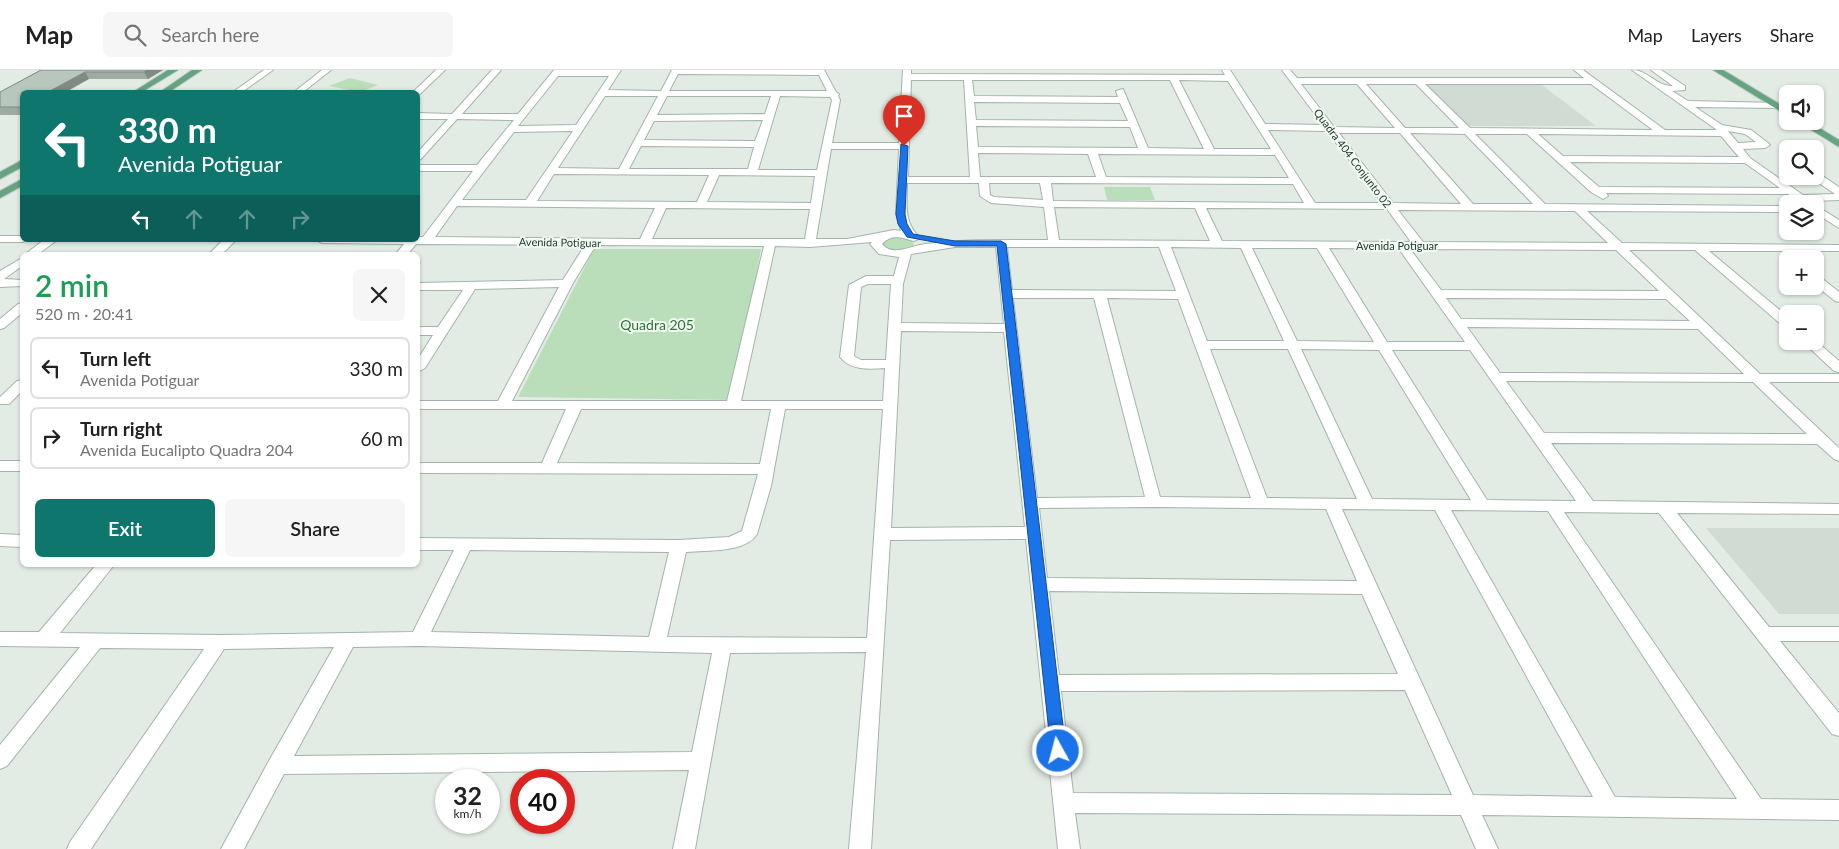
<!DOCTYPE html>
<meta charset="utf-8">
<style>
:root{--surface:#fff;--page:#f6f6f6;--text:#222;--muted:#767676;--line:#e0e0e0;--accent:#0f766e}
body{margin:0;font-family:Lato,sans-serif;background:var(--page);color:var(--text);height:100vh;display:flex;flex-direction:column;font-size:19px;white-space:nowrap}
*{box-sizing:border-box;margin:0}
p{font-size:16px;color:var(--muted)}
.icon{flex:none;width:28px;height:28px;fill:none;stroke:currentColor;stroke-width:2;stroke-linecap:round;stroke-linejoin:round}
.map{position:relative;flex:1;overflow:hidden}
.sheet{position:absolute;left:20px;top:182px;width:400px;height:315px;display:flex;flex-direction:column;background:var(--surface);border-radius:8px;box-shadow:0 1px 4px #0004}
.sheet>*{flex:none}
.top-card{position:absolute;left:20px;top:20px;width:400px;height:152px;border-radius:8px;box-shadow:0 1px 4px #0004;background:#0f766e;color:#fff;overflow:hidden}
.tools{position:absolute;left:1779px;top:15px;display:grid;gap:10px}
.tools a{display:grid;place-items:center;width:45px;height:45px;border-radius:8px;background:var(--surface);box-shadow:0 1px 4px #0004;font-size:25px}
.speed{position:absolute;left:435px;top:699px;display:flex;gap:10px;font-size:25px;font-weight:700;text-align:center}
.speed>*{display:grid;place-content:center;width:65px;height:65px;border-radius:50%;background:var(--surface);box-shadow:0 1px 4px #0004;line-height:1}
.speed small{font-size:12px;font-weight:400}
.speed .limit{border:8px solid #d22;background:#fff;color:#111}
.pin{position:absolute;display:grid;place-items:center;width:42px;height:42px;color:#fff;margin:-51px -21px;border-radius:50% 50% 50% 0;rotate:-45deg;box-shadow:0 0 5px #0007}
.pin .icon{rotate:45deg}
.me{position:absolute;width:55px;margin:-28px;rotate:353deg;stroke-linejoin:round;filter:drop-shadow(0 0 4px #0008)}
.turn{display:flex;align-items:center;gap:18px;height:105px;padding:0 15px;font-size:22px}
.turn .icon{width:65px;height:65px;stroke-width:2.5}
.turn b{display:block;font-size:35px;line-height:42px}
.lanes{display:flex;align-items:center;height:48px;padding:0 15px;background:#0003;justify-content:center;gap:25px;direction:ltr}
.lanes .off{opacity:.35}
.round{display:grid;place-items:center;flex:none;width:52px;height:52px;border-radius:8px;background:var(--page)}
.headline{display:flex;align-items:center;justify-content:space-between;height:85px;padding:0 15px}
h1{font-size:30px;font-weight:600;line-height:38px;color:#1e9e55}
.cta{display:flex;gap:10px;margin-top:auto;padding:10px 15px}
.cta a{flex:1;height:58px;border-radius:8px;background:var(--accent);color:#fff;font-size:20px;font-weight:600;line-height:58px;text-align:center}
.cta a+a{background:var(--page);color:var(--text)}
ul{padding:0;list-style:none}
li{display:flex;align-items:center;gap:15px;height:62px;margin:0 10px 8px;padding:0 5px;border:2px solid var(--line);border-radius:8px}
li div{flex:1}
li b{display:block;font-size:19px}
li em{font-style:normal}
header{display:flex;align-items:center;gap:30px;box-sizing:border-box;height:70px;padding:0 25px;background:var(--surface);border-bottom:1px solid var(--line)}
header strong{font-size:24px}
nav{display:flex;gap:28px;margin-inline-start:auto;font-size:18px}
.search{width:350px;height:45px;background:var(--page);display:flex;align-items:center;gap:12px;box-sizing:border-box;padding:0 18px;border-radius:8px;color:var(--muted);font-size:19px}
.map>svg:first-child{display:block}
.built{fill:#d0dcd3}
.green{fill:#bbdeba}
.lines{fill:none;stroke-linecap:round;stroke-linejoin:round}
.minor-casing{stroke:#a4b4aa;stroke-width:2}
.major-casing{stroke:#c1c9c4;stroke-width:2}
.minor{fill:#fff;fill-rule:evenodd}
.major{fill:#66a382;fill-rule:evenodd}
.wall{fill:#9daba3}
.shaded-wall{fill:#808b84}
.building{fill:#b7c7bd;stroke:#808b84}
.route{fill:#1a73e8;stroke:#114b97}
.labels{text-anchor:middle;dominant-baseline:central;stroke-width:4;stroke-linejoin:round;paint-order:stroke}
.far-street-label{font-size:11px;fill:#213e2e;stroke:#f2f9f4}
.park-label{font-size:14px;fill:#2b7533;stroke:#f2f9f4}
</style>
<header>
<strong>Map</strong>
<div class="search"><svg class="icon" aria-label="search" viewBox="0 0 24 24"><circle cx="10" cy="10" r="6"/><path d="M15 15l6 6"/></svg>Search here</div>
<nav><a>Map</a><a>Layers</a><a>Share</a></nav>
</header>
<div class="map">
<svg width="1839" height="779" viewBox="0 0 1839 779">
<rect width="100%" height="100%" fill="#e2ece5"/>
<path class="built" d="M 1427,15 L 1542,15 L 1596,56 L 1468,56 Z
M 1706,458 L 1839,458 L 1839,544 L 1779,544 Z"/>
<path class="green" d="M 350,8 L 378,15 L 360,22 L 329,16 Z
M 1104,117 L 1150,117 L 1155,130 L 1107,130 Z
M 895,165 L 912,170 L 914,175 L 905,181 L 887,180 L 881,173 Z
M 594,179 L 761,179 L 734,330 L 518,327 Z"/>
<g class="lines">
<g class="minor-casing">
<path id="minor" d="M 264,0 L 273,0 L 242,22 L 233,22 Z
M 322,0 L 331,0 L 303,22 L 294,22 Z
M 436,0 L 445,0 L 420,24 L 413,22 Z
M 492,0 L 501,0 L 462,44 L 518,44 L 554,0 L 621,0 L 608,20 L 661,21 L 672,0 L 824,0 L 836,22 L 839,24 L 838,26 L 840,30 L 832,73 L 899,73 L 903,0 L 911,0 L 911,4 L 1225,5 L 1222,0 L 1230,0 L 1265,54 L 1323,55 L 1282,0 L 1290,0 L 1297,8 L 1584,8 L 1574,0 L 1583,0 L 1665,60 L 1717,60 L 1632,0 C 1648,0 1657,17 1673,16 L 1651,0 L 1661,0 L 1685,16 L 1685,20 L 1672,21 L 1688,31 L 1779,33 L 1780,35 L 1776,38 L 1695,37 L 1722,55 L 1751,60 L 1768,73 L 1770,75 L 1765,78 L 1743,79 L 1750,88 L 1803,125 L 1835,124 L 1816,111 L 1804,106 L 1815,106 L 1815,105 L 1824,107 L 1839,117 L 1839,130 L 1811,131 L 1814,134 L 1802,134 L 1788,124 L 1606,123 L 1608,126 L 1603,129 L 1591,122 L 1527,64 L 1475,64 L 1545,134 L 1788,136 L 1788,142 L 1587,141 L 1622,173 L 1839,175 L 1839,181 L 1709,181 L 1788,247 L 1788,258 L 1784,257 L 1695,180 L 1629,180 L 1760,304 L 1839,304 L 1839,312 L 1769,312 L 1839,378 L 1839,391 L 1834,389 L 1817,374 L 1551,373 L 1593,431 L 1839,434 L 1839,444 L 1677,443 L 1769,557 L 1839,557 L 1839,571 L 1780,571 L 1839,643 L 1839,666 L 1832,664 L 1659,443 L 1564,442 L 1761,729 L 1839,730 L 1839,750 L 1482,745 L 1498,779 L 1476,779 L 1461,745 L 1075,743 L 1080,779 L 1058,779 L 1026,469 L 890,470 L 871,779 L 849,779 L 866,582 L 730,583 L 695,779 L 673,779 L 689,700 L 284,704 L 244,779 L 221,779 L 270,689 L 334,577 L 224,579 L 91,779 L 67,779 L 70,772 L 204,579 L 100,578 L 7,696 L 0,699 L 0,675 L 80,577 L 0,576 L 0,562 L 39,562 L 96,495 L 114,495 L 60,563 L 219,565 L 413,562 L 454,480 L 418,480 L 418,468 L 679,470 L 729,467 L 742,461 L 758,404 L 418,403 L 418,393 L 542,393 L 566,339 L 418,339 L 418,331 L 498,331 L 559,217 L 475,219 L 425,298 L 418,302 L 418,289 L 433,265 L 418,265 L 418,257 L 438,257 L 463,220 L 418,220 L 418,213 L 563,210 L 585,175 L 416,174 L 407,185 L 395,185 L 404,174 L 322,173 L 316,170 L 418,170 L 418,167 L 423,167 L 473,101 L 418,101 L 418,95 L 477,95 L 514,50 L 457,49 L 421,89 L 418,90 L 418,82 L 448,49 L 418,49 L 418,43 L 452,44 ZM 678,4 L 819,5 L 827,21 L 669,21 ZM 558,6 L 609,6 L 576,55 L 518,56 ZM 911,10 L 964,10 L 970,107 L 908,107 ZM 972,10 L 1170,10 L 1204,79 L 1148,78 L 1123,19 L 1116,21 L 1118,27 L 974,26 ZM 1179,10 L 1228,11 L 1271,79 L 1214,79 ZM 1301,14 L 1357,14 L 1395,58 L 1334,57 ZM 1366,14 L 1416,14 L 1459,58 L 1405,58 ZM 1425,14 L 1591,14 L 1653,60 L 1470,58 ZM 605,26 L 658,26 L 619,99 L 558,98 ZM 667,26 L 771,26 L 765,44 L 657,45 ZM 780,26 L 830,27 L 832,30 L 817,100 L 758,100 ZM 974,32 L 1120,33 L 1128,51 L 976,50 ZM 763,50 L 755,71 L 644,70 L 654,51 ZM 976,56 L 1130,57 L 1138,78 L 978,77 ZM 1268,60 L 1327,61 L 1382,133 L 1315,133 ZM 573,61 L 526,130 L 462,130 L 514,62 ZM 1728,61 L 1745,64 L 1756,72 L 1738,73 ZM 1339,63 L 1400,63 L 1461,134 L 1393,133 ZM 1410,63 L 1465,64 L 1533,134 L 1473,134 ZM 1538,64 L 1721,66 L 1739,87 L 1563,86 ZM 641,76 L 754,77 L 748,99 L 629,99 ZM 831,79 L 899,79 L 896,144 L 901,161 L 894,160 L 847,169 L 816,169 ZM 978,83 L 1088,84 L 1096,107 L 980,107 ZM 1098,84 L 1275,85 L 1289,108 L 1106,107 ZM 1570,92 L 1745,93 L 1780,118 L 1599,117 ZM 554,104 L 709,105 L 697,132 L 537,131 ZM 719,105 L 815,106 L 811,133 L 707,132 ZM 907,113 L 979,113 L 980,126 L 991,133 L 1044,137 L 1048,170 C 1007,170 966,169 925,174 C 910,176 893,187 882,174 C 892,163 902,168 914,171 L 920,168 C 903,151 907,136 907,113 ZM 989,113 L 1040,113 L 1043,130 L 994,127 L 990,125 ZM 1051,113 L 1293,114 L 1304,133 L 1053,131 ZM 457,136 L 655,138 L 640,169 L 435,167 ZM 1054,137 L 1195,138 L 1210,171 L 1059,170 ZM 666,138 L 810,139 L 805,169 L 652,169 ZM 1206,138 L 1387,139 L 1411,172 L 1222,171 ZM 1398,140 L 1575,141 L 1608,173 L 1423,172 ZM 872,172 L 870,174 L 879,184 L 899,187 L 894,206 L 866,206 L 849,215 L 840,287 C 851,301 870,299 885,298 L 883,331 L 741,331 L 775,176 L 810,177 ZM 596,175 L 764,176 L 727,331 L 512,331 L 573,213 ZM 955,177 L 996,177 L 1004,254 L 901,253 L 903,214 L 911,184 ZM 1007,177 L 1159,177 L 1176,221 L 1012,220 ZM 1171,177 L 1241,178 L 1284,271 L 1207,271 ZM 1252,178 L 1317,178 L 1374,272 L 1297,271 ZM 1329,178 L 1399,179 L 1465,272 L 1387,272 ZM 1410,179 L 1616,180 L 1659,221 L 1441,220 ZM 868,214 L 891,214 L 886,290 L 861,290 L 854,286 L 861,217 ZM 1013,228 L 1094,228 L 1145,427 L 1037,428 ZM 1107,228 L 1178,229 L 1251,428 L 1160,427 ZM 1446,228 L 1666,229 L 1690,251 L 1461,249 ZM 1467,257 L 1698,259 L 1744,304 L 1500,303 ZM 901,261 L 1004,262 L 1025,457 L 891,458 ZM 1210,279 L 1288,279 L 1357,429 L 1267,428 ZM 1301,279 L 1379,280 L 1471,430 L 1372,429 ZM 1392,280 L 1470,280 L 1576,431 L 1487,430 ZM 1506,311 L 1753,312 L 1807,364 L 1544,363 ZM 581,339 L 771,339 L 760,394 L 557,393 ZM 785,339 L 883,339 L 867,568 L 667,567 L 686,482 C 706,480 746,483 757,464 L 771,416 ZM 1154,437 L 1326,439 L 1357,511 L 1047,508 L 1039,438 ZM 1342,439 L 1435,440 L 1593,727 L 1473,725 ZM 1451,440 L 1548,441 L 1737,729 L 1615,727 ZM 470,480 L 669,482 L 649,567 L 431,562 ZM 1049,521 L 1362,524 L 1398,604 L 1059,605 ZM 419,576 L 712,583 L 692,682 L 294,686 L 353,577 ZM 1405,620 L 1452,725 L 1073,723 L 1061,621 Z
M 1815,135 L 1839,150 L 1839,158 L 1815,143 Z
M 0,166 L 22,166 L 22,170 L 27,170 L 22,172 L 0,172 Z
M 44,170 L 57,170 L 37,185 L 24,185 Z
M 223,170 L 236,170 L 221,185 L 208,185 Z
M 22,188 L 22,196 L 4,209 L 22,210 L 22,216 L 0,217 L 0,201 Z
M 1815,205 L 1819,206 L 1839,222 L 1839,232 L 1835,231 L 1815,215 Z
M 22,233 L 22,243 L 4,258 L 0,259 L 0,249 L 18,234 Z
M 1815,270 L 1839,291 L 1839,302 L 1834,301 L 1802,271 Z
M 22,310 L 22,321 L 9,334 L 0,334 L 0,327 L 17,311 Z
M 0,391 L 22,391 L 22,401 L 0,401 Z
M 0,464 L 22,465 L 22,477 L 0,476 Z"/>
</g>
<g class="major-casing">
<path id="major" d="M 168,0 L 178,0 L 142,22 L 133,22 Z
M 192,0 L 202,0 L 169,22 L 160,22 Z
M 1713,0 L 1723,0 L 1788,39 L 1788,46 Z
M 1797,51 L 1808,51 L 1839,70 L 1839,77 Z
M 22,90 L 22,97 L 0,109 L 0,102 Z
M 22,109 L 22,116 L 0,128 L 0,121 Z"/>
</g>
<use href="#minor" class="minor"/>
<use href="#major" class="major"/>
</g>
<path class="wall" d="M 41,0 L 163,0 L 148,9 L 89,9 L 22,22 L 22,45 L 0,45 L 0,22 Z"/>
<path class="shaded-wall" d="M 147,0 L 163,0 L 148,9 L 144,2 Z
M 85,2 L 89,9 L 66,22 L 48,22 Z"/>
<path class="building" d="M 41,0 L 147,0 L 144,2 L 85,2 L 48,22 L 22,22 L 22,37 L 0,37 L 0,22 Z"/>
<path class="route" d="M 901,74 L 908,76 L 905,144 L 907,154 L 913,164 L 955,171 L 1001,171 L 1006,174 L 1066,681 L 1064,686 L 1058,688 L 1053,686 L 1051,681 L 997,176 L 955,176 L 907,167 L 898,154 L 896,144 Z"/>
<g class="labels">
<g class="far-street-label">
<text transform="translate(1353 88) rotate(53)">Quadra 404 Conjunto 02</text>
<text transform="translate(560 172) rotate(1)">Avenida Potiguar</text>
<text x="1397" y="175">Avenida Potiguar</text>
</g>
<g class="park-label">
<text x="657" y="254">Quadra 205</text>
</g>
</g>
</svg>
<div class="tools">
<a><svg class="icon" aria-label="sound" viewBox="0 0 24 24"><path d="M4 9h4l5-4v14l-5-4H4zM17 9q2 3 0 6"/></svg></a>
<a><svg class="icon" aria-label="search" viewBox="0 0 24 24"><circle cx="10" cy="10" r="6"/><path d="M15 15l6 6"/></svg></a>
<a><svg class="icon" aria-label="layers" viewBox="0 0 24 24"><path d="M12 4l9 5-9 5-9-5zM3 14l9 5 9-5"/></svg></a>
<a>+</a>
<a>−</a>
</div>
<div class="speed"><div>32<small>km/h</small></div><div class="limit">40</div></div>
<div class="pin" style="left:904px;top:76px;background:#d93025"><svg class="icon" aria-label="arrive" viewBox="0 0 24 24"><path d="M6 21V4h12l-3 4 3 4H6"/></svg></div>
<svg class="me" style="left:1058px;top:681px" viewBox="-20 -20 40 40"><circle r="17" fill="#1a73e8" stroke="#fff" stroke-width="3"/><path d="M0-11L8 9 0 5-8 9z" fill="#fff"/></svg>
<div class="top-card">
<div class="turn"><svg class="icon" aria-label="left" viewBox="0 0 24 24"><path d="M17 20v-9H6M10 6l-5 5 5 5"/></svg><div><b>330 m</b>Avenida Potiguar</div></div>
<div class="lanes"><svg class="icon" aria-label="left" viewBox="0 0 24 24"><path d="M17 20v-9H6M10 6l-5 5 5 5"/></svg><svg class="icon off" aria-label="ahead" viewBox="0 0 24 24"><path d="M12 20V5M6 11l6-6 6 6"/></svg><svg class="icon off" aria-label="ahead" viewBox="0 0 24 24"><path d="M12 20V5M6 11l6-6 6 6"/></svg><svg class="icon off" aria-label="right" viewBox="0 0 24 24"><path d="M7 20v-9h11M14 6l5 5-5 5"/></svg></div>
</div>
<section class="sheet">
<div class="headline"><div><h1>2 min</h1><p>520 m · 20:41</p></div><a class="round"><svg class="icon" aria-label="close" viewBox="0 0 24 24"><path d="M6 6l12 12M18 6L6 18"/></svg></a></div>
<ul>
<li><svg class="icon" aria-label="left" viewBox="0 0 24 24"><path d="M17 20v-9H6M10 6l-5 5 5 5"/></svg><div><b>Turn left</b><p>Avenida Potiguar</p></div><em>330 m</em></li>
<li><svg class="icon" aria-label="right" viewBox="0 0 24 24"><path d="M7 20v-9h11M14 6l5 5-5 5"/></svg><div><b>Turn right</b><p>Avenida Eucalipto Quadra 204</p></div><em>60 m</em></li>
</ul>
<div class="cta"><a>Exit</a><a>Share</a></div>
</section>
</div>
